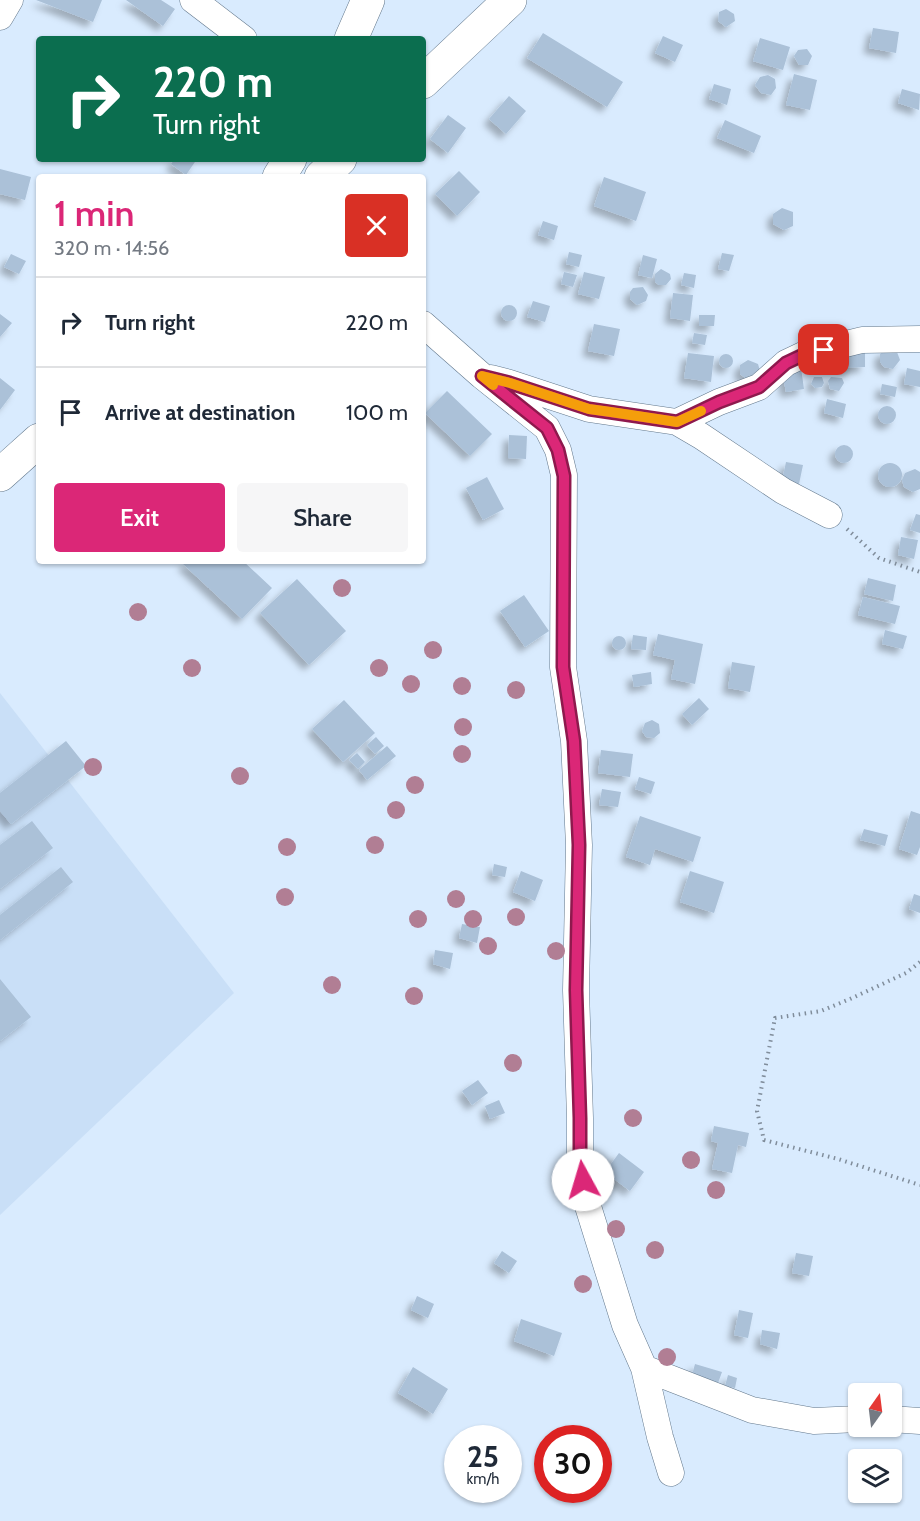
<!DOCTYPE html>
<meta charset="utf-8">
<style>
:root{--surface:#fff;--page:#f6f6f7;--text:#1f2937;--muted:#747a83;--line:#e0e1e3;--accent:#db2777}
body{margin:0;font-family:Cabin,sans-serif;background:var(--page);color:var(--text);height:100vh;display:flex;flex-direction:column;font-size:22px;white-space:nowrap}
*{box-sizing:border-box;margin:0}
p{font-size:20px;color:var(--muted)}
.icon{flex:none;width:33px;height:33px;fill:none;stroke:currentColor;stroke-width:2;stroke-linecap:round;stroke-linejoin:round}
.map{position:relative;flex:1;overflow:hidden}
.panel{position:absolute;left:36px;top:174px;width:390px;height:390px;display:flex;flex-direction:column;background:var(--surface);border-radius:6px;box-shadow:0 2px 4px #0004}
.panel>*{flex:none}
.top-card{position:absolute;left:36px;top:36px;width:390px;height:126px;border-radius:6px;box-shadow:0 2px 4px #0004;background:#0b6e4f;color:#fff;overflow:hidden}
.needle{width:39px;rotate:14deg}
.buttons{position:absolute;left:848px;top:1383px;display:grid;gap:12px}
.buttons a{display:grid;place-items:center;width:54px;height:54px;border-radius:6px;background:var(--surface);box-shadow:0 2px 4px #0004;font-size:30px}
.speed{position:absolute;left:444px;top:1425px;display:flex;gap:12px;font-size:30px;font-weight:700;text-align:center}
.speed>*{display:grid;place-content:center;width:78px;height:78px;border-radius:50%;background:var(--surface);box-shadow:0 2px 4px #0004;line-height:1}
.speed small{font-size:15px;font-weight:400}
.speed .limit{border:9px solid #d22;background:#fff;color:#111}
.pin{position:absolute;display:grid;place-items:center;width:51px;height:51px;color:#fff;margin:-26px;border-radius:12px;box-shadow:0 3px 9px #0006}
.me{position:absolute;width:66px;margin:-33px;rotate:354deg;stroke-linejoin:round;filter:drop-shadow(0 0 4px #0008)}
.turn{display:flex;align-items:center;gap:21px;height:126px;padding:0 18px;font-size:27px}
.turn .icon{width:78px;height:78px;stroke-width:2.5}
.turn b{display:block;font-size:42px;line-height:51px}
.round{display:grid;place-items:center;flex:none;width:63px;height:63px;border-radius:6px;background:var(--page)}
.overview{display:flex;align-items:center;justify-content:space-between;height:102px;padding:0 18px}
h1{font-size:36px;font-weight:600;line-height:45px;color:var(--accent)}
.button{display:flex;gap:12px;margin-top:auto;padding:12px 18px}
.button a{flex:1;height:69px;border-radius:6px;background:var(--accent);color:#fff;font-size:24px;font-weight:600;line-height:69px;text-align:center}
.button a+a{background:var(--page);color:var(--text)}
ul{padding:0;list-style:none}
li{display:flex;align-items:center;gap:18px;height:90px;padding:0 18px;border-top:2px solid var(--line)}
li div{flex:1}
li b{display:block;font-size:22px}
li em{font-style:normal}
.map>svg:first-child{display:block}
.built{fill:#c9dff7}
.building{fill:#abc1d8;filter:url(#shadow)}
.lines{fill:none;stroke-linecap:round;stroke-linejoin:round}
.street-casing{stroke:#63788c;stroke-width:27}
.secondary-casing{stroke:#63788c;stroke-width:34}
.primary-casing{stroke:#63788c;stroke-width:34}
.path{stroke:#808d9b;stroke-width:4;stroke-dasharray:1.5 4.5;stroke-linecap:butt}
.street{stroke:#fff;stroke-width:26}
.secondary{stroke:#fff;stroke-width:33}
.primary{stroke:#fff;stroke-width:33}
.tree{fill:#b17e94}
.route-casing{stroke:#8e194d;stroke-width:15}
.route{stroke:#db2777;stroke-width:10}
.slow{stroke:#f59e0b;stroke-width:10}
</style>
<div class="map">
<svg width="920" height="1521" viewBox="0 0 920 1521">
<defs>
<filter id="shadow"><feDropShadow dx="-5.5" dy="5.5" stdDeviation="3" flood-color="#0004"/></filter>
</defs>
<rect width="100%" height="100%" fill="#d9ebfe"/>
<path class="built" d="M 0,693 L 234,993 L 0,1215 Z"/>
<path class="building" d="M 36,0 L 102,0 L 93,22 Z
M 126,0 L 161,0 L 175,9 L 163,26 Z
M 726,9 L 734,14 L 735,21 L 726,27 L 718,21 L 719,12 Z
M 873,28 L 899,32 L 896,53 L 869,48 Z
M 543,33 L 623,82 L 607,107 L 527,58 Z
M 663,36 L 683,45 L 675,62 L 655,53 Z
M 760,38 L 790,47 L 783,70 L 753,61 Z
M 807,49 L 812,56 L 808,65 L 799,65 L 794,56 L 798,50 Z
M 794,74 L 817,80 L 810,110 L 786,105 Z
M 768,75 L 775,79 L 776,88 L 771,95 L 761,93 L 755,85 L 760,77 Z
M 714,84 L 731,89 L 727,105 L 709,99 Z
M 902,89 L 920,94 L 919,110 L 898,103 Z
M 509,96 L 526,111 L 506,134 L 489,119 Z
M 448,115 L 466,128 L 448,153 L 430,139 Z
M 725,120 L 761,136 L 754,153 L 717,138 Z
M 175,159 L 197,159 L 186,175 L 171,164 Z
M 0,169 L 31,177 L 25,200 L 0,194 Z
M 459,171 L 480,192 L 457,216 L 435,194 Z
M 604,177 L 646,192 L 636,221 L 594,206 Z
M 782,208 L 793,212 L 793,226 L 784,230 L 773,224 L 773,214 Z
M 543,221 L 558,226 L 554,240 L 538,235 Z
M 569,252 L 582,255 L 579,267 L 566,264 Z
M 722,253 L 734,255 L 729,271 L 718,269 Z
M 11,254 L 26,261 L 19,274 L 4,267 Z
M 643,255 L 657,259 L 652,278 L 638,275 Z
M 661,269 L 670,274 L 671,279 L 666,285 L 659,285 L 655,282 L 655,274 Z
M 564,272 L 577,275 L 573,287 L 561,284 Z
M 584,272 L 605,277 L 599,299 L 578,294 Z
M 684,273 L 696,275 L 694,288 L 681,285 Z
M 643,287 L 648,295 L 646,301 L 637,305 L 630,299 L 630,292 L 633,288 Z
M 673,293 L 693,295 L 690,321 L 670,318 Z
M 533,301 L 550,306 L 545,322 L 527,317 Z
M501 313a8 8 0 1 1 16 0a8 8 0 1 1-16 0Z
M 0,314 L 12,323 L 0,337 Z
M 699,315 L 715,315 L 714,326 L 699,326 Z
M 594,324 L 620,329 L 614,356 L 588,351 Z
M 694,333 L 707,335 L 705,345 L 692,343 Z
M 885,350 L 897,352 L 900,360 L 893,369 L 884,367 L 880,362 L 880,354 Z
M 845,352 L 865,352 L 865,367 L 845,368 Z
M 688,353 L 714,356 L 711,382 L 684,378 Z
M719 361a7 7 0 1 1 14 0a7 7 0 1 1-14 0Z
M 748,360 L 758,364 L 760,371 L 748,380 L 740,374 L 740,365 Z
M 801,368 L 804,389 L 786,392 L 782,371 Z
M 907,368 L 920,371 L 920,387 L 904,384 Z
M 814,377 L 822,377 L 824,383 L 822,387 L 815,388 L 811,384 Z
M 831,377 L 842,378 L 844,383 L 839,391 L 830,389 L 828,381 Z
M 0,378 L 15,390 L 0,410 Z
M 882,384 L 897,387 L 895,397 L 880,394 Z
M 447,391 L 492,434 L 470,456 L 425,413 Z
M 827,399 L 846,404 L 843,418 L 824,413 Z
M878 415a9 9 0 1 1 18 0a9 9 0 1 1-18 0Z
M 509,435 L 527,436 L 526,459 L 508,458 Z
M835 454a9 9 0 1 1 18 0a9 9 0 1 1-18 0Z
M 786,462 L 803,465 L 799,484 L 782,481 Z
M878 475a12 12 0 1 1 24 0a12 12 0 1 1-24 0Z
M 915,469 L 920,472 L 920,489 L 913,492 L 904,487 L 902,480 L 905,473 Z
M 487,477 L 504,509 L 483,520 L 466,488 Z
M 916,514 L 920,515 L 920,533 L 910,530 Z
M 901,537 L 918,540 L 914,559 L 898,555 Z
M 187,561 L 243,561 L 272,588 L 242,619 L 183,564 Z
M 868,578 L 896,585 L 893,601 L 864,594 Z
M 297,579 L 346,631 L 309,665 L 260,613 Z
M 524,595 L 549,631 L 525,647 L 500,611 Z
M 863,597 L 900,606 L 895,624 L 858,615 Z
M 885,630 L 907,636 L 903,649 L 882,644 Z
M 658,634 L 703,644 L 695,684 L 671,679 L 675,660 L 653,655 Z
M 633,635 L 647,637 L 646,650 L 631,649 Z
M612 643a7 7 0 1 1 14 0a7 7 0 1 1-14 0Z
M 732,662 L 755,666 L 750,692 L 728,688 Z
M 651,672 L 652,684 L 634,687 L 632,675 Z
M 699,698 L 709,709 L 692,725 L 682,714 Z
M 344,700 L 375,733 L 343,762 L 312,729 Z
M 652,720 L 659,724 L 660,733 L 654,738 L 646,737 L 642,731 L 645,723 Z
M 376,737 L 384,746 L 375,754 L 367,745 Z
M 66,741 L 86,766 L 11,824 L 0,811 L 0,793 Z
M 387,746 L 396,756 L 367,780 L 359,770 Z
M 601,750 L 633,754 L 630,777 L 598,773 Z
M 357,753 L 365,762 L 358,769 L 349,760 Z
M 639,777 L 655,782 L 651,794 L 635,789 Z
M 602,789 L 621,792 L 618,807 L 599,805 Z
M 911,811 L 920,814 L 920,847 L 917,855 L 899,849 Z
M 640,816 L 701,837 L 693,862 L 655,849 L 650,865 L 626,857 Z
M 32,821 L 53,848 L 0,889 L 0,845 Z
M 864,829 L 888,835 L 885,846 L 860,840 Z
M 494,864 L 507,867 L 505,877 L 492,875 Z
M 61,867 L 73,882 L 0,940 L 0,915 Z
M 521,871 L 543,880 L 535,901 L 513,892 Z
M 690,871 L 724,882 L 714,913 L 680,902 Z
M 914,894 L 920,896 L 920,913 L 909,909 Z
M 462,924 L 480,927 L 477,943 L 459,938 Z
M 435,950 L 453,953 L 450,969 L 433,964 Z
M 0,979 L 31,1017 L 0,1041 Z
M 478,1080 L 488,1093 L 472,1105 L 462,1091 Z
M 499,1100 L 505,1113 L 490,1119 L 485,1106 Z
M 714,1126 L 749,1133 L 746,1147 L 738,1145 L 732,1173 L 712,1169 L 718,1143 L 711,1141 Z
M 619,1153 L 644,1172 L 630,1191 L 605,1172 Z
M 502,1251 L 517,1261 L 509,1273 L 494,1263 Z
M 796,1253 L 813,1256 L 809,1276 L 792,1273 Z
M 417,1296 L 434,1304 L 428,1318 L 411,1310 Z
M 739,1310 L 753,1313 L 748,1338 L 734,1335 Z
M 521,1319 L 562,1333 L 554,1356 L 514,1341 Z
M 762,1330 L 780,1333 L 777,1349 L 760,1344 Z
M 695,1364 L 722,1372 L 718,1383 L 692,1375 Z
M 413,1367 L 448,1389 L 433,1414 L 398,1393 Z
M 728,1375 L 737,1378 L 735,1388 L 725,1386 Z"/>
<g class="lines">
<g class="street-casing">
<path id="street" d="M 193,0 L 244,39
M 0,17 L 10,0
M 423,324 L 482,376 L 547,428 L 558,450 L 564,475 L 563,667 L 574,741 L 579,845 L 576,990 L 580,1118 L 580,1161 L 586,1200 L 625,1325 L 644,1368 L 660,1437 L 671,1473
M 491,378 L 510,383 L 589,409 L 677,422 L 701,436 L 783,491 L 829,515
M 677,422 L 719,402 L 759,387 L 786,363 L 805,354 L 862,340 L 920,339
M 644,1368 L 752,1410 L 814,1421 L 858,1419
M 891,1419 L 920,1421"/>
</g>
<g class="secondary-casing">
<path id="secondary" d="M 423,82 L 510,0
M 321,177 L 340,159"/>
</g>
<g class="primary-casing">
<path id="primary" d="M 351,39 L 368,0
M 279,177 L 290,159
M 0,475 L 39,440"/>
</g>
<path class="path" d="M 847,529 L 879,558 L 920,572
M 920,962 L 906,973 L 850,999 L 821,1011 L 775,1018 L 757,1111 L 764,1140 L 838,1159 L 920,1185"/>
<use href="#street" class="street"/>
<use href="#secondary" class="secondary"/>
<use href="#primary" class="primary"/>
</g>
<g class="tree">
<circle cx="342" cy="588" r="9"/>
<circle cx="138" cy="612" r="9"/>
<circle cx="433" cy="650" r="9"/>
<circle cx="192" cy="668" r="9"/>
<circle cx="379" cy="668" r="9"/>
<circle cx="411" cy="684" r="9"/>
<circle cx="462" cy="686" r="9"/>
<circle cx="516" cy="690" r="9"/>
<circle cx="463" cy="727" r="9"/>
<circle cx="462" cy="754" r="9"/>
<circle cx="93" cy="767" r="9"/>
<circle cx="240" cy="776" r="9"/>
<circle cx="415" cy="785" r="9"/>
<circle cx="396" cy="810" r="9"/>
<circle cx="375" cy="845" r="9"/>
<circle cx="287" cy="847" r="9"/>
<circle cx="285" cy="897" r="9"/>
<circle cx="456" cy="899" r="9"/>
<circle cx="516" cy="917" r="9"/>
<circle cx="418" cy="919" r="9"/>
<circle cx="473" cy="919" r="9"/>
<circle cx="488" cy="946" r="9"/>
<circle cx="556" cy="951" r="9"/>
<circle cx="332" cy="985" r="9"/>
<circle cx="414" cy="996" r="9"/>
<circle cx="513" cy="1063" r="9"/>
<circle cx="633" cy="1118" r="9"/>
<circle cx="691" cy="1160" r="9"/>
<circle cx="716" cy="1190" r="9"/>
<circle cx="616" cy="1229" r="9"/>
<circle cx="655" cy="1250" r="9"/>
<circle cx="583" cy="1284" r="9"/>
<circle cx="667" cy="1357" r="9"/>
</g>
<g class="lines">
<g class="route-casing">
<path id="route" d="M 583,1180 L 580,1161 L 580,1118 L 576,990 L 579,845 L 574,741 L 563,667 L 564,476 L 558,450 L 547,428 L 482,376 L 510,383 L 589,409 L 677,422 L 719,402 L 759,387 L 786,363 L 805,354 L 824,350"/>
</g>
<use href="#route" class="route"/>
<path class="slow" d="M 493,385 L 482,376 L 510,383 L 589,409 L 611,412 L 677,422 L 701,411"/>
</g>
</svg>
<div class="buttons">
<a><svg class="needle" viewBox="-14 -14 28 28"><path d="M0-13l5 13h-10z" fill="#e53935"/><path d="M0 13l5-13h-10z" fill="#747a83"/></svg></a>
<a><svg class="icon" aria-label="layers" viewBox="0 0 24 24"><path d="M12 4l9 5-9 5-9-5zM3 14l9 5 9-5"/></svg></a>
</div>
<div class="speed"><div>25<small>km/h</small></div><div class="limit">30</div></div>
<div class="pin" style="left:824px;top:350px;background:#d93025"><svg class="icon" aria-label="arrive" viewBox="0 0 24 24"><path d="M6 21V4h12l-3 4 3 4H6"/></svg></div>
<svg class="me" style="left:583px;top:1180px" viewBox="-20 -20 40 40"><circle r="19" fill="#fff"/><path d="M0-13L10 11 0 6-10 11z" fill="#db2777"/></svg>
<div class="top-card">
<div class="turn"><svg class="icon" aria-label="right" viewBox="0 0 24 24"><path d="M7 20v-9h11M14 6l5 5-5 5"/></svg><div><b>220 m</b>Turn right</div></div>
</div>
<section class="panel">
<div class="overview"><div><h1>1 min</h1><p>320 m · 14:56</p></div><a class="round" style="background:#d93025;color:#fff"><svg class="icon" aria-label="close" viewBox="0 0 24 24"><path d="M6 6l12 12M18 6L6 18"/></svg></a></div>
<ul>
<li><svg class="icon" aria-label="right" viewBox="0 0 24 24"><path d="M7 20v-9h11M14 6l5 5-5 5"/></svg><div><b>Turn right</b></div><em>220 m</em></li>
<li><svg class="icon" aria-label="arrive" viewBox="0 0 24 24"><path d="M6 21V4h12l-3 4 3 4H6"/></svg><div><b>Arrive at destination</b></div><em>100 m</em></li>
</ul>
<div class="button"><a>Exit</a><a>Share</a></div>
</section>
</div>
